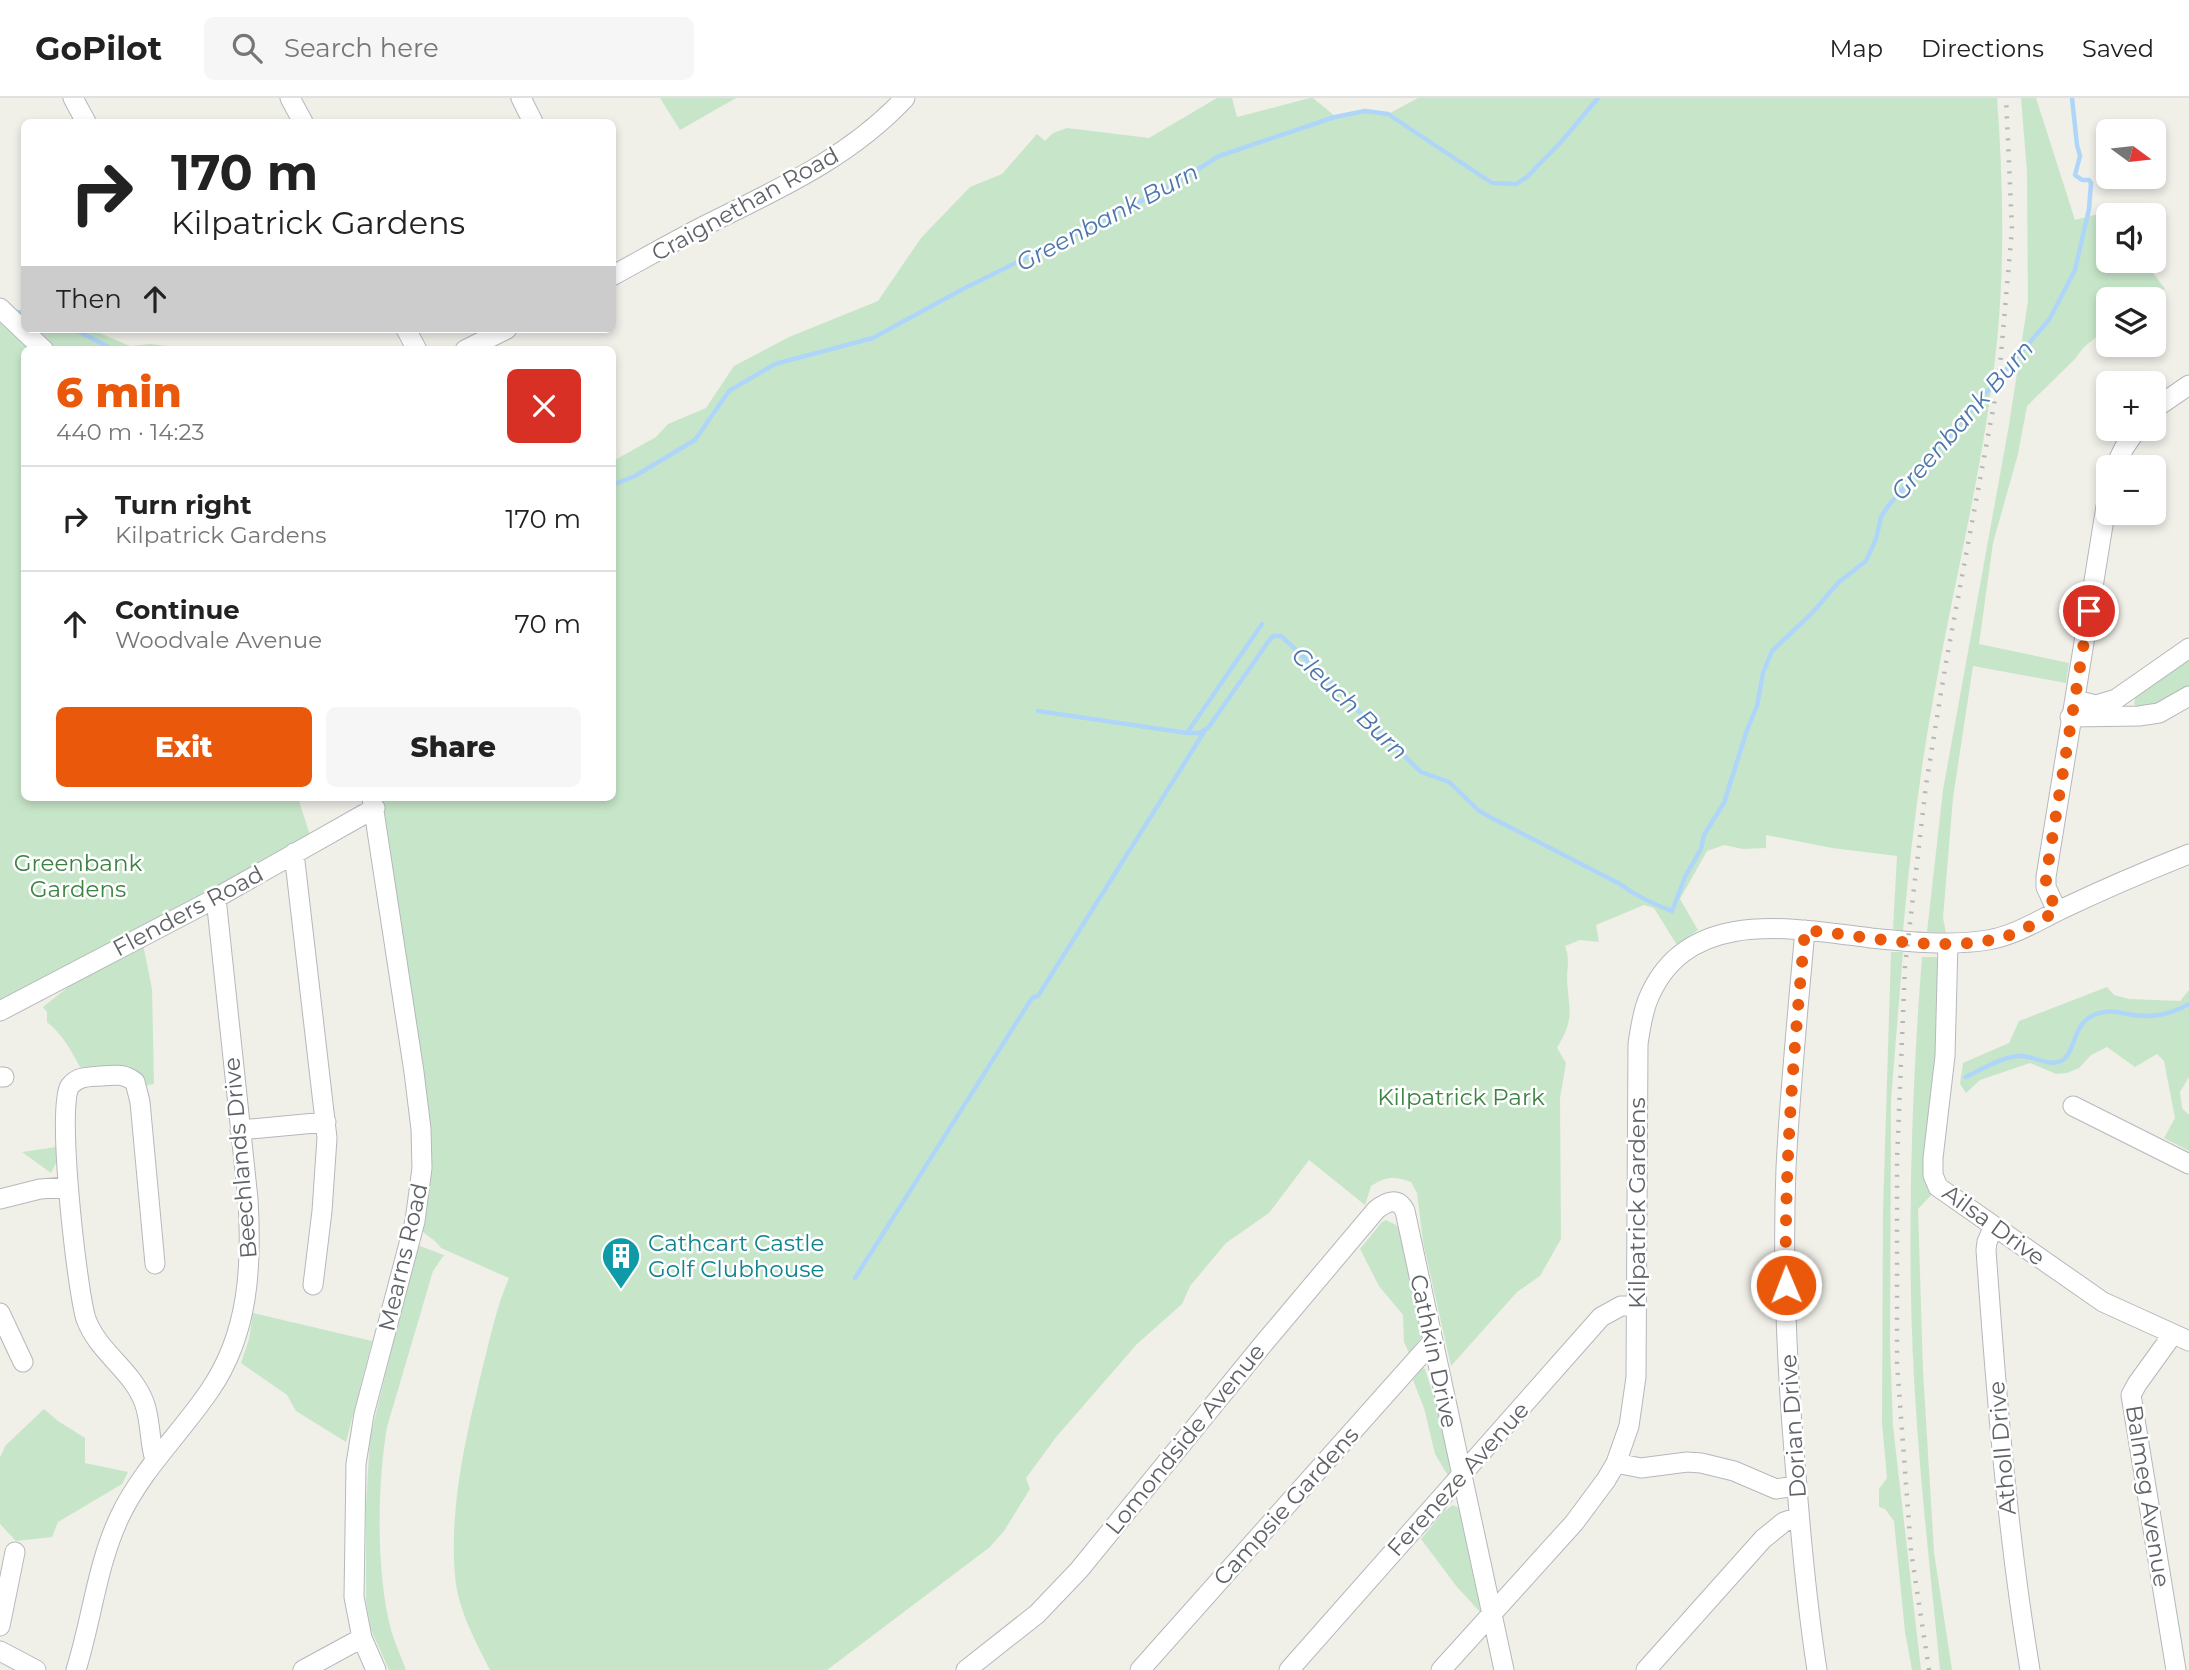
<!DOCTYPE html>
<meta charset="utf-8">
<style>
:root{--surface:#fff;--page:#f6f6f6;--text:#222;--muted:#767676;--line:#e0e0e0;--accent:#ea580c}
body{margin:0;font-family:Montserrat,sans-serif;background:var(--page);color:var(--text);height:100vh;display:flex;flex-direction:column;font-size:26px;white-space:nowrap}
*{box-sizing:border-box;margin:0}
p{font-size:23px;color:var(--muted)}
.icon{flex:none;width:38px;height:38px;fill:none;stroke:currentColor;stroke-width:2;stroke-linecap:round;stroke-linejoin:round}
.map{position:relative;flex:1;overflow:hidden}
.drawer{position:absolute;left:21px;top:248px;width:595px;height:455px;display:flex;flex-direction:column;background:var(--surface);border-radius:10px;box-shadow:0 4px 10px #0003}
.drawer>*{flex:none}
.guide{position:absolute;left:21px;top:21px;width:595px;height:214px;border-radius:10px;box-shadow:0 4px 10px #0003;background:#fff;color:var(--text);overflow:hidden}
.needle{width:46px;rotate:105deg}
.buttons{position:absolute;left:2096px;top:21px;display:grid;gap:14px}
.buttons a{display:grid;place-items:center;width:70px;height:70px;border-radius:10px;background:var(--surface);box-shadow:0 4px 10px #0003;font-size:35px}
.pin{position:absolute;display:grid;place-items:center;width:60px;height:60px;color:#fff;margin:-30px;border:4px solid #fff;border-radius:50%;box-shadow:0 2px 7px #0007}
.me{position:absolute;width:77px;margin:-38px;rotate:359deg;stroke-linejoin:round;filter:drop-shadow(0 0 5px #0008)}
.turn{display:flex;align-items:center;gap:24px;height:147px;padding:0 35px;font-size:32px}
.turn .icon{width:91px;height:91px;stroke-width:2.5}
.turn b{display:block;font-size:49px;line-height:60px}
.then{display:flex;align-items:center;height:66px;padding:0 35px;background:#0003;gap:14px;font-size:26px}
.round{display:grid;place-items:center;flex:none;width:74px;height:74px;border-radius:10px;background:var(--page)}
.summary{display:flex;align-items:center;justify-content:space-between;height:119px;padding:0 35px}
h1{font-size:42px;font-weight:800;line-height:52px;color:var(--accent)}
.primary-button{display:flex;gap:14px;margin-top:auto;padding:14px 35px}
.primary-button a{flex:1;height:80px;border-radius:10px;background:var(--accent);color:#fff;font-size:28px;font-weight:800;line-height:80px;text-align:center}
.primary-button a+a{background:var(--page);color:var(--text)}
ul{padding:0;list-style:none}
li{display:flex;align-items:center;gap:21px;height:105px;padding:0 35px;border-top:2px solid var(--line)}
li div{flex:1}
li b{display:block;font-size:26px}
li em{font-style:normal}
header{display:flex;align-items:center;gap:42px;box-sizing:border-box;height:98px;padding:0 35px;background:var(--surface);border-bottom:2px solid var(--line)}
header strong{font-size:33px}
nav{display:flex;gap:38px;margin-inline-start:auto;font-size:24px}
.search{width:490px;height:63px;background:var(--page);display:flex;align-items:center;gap:18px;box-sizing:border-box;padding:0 24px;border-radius:10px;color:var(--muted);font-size:26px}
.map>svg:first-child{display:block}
.green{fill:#c7e6c9}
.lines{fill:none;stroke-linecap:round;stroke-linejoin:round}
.stream{stroke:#afd6f9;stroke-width:4.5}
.minor-casing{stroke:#b5b8bb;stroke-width:21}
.minor{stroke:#fff;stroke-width:19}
.rail{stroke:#b6b7b7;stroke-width:4.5;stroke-dasharray:2 9;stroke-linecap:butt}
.route{stroke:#ea580c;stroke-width:12;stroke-dasharray:0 21.6}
.labels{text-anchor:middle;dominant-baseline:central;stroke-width:5;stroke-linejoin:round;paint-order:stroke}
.street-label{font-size:23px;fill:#5f6367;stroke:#fff}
.park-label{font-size:23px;fill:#3c8242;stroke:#fff}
.culture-label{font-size:23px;fill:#0d838f;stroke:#fff;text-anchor:start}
.water-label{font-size:24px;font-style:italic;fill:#4c76ac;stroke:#fff}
</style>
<header>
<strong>GoPilot</strong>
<div class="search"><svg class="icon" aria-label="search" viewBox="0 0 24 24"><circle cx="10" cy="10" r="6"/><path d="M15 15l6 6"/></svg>Search here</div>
<nav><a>Map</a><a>Directions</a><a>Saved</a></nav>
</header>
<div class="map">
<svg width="2189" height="1572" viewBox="0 0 2189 1572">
<rect width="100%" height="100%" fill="#f0efe8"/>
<path class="green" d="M 660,0 L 736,0 L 680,32 Z
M 1217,0 L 1232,0 L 1237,19 L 1310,0 L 1313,0 L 1336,19 L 1365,13 L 1388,16 L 1418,0 L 1997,0 C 2003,81 2005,162 1997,243 C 1985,364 1954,483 1933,602 C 1919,679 1910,756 1903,833 L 1893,831 L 1897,758 L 1832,750 L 1766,737 L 1766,750 L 1743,751 L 1724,747 L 1707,753 L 1680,801 L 1698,832 L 1677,847 L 1654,810 L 1644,807 L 1596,827 L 1599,844 L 1580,842 L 1565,848 C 1570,862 1567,867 1567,881 C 1569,915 1575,919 1557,950 L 1566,965 L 1560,1000 L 1561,1141 L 1540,1178 L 1517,1194 L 1451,1268 L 1423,1144 L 1417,1095 L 1411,1084 C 1395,1078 1386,1078 1371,1088 L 1365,1107 L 1309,1062 L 1269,1115 L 1226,1145 L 1190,1188 L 1182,1206 L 1137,1246 L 1057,1338 L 1026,1380 L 1030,1391 L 1004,1433 L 990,1449 L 827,1572 L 490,1572 C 475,1542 458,1512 455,1478 C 449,1409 466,1338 482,1272 C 490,1241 496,1210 509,1180 L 441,1150 C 435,1140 426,1139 420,1130 L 429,1048 L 378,700 L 612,700 L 613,363 L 656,339 L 668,326 L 706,310 L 734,268 L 789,239 L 878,203 L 921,140 L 970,89 L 1002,76 L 1037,36 L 1045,43 L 1053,35 L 1067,30 L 1149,40 Z
M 2021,0 L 2036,0 L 2075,122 L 2133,107 L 2135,117 L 2109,117 L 2109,163 L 2144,163 L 2165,191 L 2147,201 L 2109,201 L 2109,229 L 2084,249 L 2074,262 L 2027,308 L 2018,356 L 1993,445 L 1979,546 L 2069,565 L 2066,585 L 1973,568 L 1953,700 L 1943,820 L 1946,835 L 1927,834 L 1943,692 L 2009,327 L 2028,203 L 2027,74 Z
M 0,209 L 24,213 L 24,231 L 90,231 L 130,248 L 150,246 L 201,252 L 24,252 L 24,700 L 298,700 L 310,737 L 182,811 L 0,907 Z
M 2189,557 L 2189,589 L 2166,605 L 2139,611 L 2134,606 L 2136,596 Z
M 143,846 L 152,891 L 154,986 L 143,988 L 116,968 L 80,969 C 71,952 63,937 47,924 L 47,914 L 43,909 L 73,885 Z
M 1891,854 L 1903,854 L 1891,1002 L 1890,1247 L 1893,1328 L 1921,1572 L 1912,1572 L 1905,1534 L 1894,1423 L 1885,1411 L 1879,1409 L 1879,1391 L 1887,1380 L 1882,1325 L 1883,1114 Z
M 1922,859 L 1936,859 L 1942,864 L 1936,1092 L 1918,1111 L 1923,1273 L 1934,1454 L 1952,1572 L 1940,1572 L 1938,1551 C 1926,1434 1913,1316 1911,1197 C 1909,1085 1913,971 1922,859 Z
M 2107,889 L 2114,897 L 2129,901 L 2180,903 L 2189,892 L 2189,979 L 2180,994 L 2182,1010 L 2189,1017 L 2189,1053 L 2164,1040 L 2175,1020 L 2164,963 L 2157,956 L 2135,969 L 2107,949 L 2091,957 L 2079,970 L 2067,975 L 2056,976 L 2030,965 L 1980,982 L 1966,995 L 1960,986 L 1963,965 L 2009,945 L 2019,923 Z
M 56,1049 L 57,1063 L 51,1075 L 22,1054 Z
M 1386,1122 L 1396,1127 L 1402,1134 L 1423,1237 L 1409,1255 L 1404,1244 L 1403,1217 L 1379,1188 L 1360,1151 L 1382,1124 Z
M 417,1147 L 444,1157 L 433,1173 L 387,1329 C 377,1388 376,1474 391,1532 C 395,1545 401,1559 406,1572 L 389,1572 L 371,1532 L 366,1503 L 366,1407 L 370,1340 Z
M 253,1215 L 372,1243 L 346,1344 L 296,1313 L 287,1297 L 241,1265 L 249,1241 Z
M 1422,1270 L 1425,1271 C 1432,1294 1457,1361 1450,1381 L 1435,1356 L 1424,1310 L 1413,1282 Z
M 44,1311 L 58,1323 L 85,1340 L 85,1365 L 128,1374 L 122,1386 L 58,1424 L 52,1439 L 16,1443 L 0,1426 L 0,1359 L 6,1347 Z
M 1453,1407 L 1459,1410 L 1481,1515 L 1457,1489 L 1421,1441 L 1443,1414 Z"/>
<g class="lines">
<path class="stream" d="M 15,215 L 24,214
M 74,231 L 114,252
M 612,387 L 635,378 L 695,342 L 729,293 L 775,266 L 873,240 L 961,192 L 1173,87 L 1219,58 L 1335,19 L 1365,13 L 1388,16 L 1492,85 L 1516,86 L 1527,79 L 1562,43 L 1598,0
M 1038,613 L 1187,635 L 1199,635 L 1208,630 L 1268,544 L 1273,538 L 1281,538 L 1336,589 L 1364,619 L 1421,674 L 1449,684 L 1478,712 L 1488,718 L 1620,786 C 1636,798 1653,806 1672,813 L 1685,779 L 1701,751 L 1704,737 L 1724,705 L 1747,632 L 1757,608 L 1763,575 L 1772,553 L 1812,515 L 1839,484 L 1866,463 L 1876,441 L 1881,419 L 1888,408 L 2049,222 L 2075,172 L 2089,111 L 2091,85 L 2089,82 L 2082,82 L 2075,77 L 2080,58 L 2077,47 L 2072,0
M 1187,635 L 1262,526
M 1966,979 C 1983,971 2003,958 2021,958 C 2034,958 2051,970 2063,962 C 2077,951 2072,925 2096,916 C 2111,911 2119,915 2133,917 C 2154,920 2171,917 2189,906
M 855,1180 L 1032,900 L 1038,898 L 1204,634"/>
<g class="minor-casing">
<path id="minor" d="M 73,0 L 86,24
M 290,0 L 303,24
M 521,0 L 533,24
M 612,178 C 645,160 678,141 712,124 C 781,90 851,58 905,0
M 0,210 L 44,252
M 406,231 L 417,252
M 465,252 L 507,231
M 2154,311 L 2189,287
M 2115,369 L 2124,350 L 2137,331
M 2075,602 L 2096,607 L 2116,601 L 2189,550
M 2070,619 L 2139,618 L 2159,615 L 2189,598
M 372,700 L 414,974 L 421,1031 L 422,1070 L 415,1123 L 364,1316 L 356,1366 L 354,1499 L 362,1540 L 376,1572
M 294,755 L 327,1040 L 322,1113 L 313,1187
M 2057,813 L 2046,789 L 2046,779 L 2109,390
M 1805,832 C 1798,911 1790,991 1786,1070 C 1782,1172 1787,1275 1796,1377 C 1801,1442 1807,1507 1817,1572
M 1948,845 L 1945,958 L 1933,1060 L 1933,1077 L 1938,1089 L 2103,1204 L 2189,1243
M 0,913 L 216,800 L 375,710
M 0,979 L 4,979
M 2073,1008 L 2189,1066
M 240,1032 L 326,1024
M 0,1101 L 40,1091 L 68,1089
M 1994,1128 L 1987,1144 L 1986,1152 C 1996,1293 2007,1433 2030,1572
M 0,1215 L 23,1264
M 2173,1236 L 2137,1286 L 2131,1297 L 2176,1572
M 155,1362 C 149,1343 151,1322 144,1304 C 132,1272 98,1254 86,1221 C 77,1193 56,1006 70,988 C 78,978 89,979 100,978 C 114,977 124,975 135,984 L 140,1004 L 155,1166
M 1616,1365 L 1641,1370 L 1687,1364 L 1701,1365 L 1734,1373 L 1776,1391 L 1796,1388
M 0,1528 L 15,1454
M 0,1553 L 36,1572
M 76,1572 C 92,1521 97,1466 120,1418 C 143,1370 181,1335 210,1292 C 249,1235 252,1168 248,1101 L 216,800
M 303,1572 L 362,1540
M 966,1572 L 1037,1516 L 1079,1472 L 1264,1245 L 1376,1112 C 1387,1103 1398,1099 1405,1113 L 1504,1572
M 1140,1572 L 1433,1243
M 1289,1572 L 1601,1219 L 1621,1208 L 1636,1208
M 1441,1572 L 1574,1425 L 1606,1382 L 1616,1365 L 1629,1328 L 1636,1279 L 1638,946 C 1640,932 1642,918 1647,904 C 1684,808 1791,830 1871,840 C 1910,844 1950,848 1988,842 C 2016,837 2037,823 2062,811 C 2104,791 2146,773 2189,756
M 1646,1572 L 1763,1441 L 1784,1424 L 1799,1419"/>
</g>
<use href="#minor" class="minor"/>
<path class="rail" d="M 1929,1572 L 1911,1453 L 1897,1265 L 1897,1062 L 1905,868 L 1926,687 L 1945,570 L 1999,279 L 2012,131 L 2006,0"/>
</g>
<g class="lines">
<path class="route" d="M 1786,1187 C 1784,1068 1794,951 1805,832 C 1869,838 1940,856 2004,839 C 2022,834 2040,822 2057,813 L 2046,789 L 2046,779 L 2089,513"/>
</g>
<defs>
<g id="building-pin" transform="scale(2.0125)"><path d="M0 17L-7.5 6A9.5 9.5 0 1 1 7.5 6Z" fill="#0f9aa8" stroke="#fff"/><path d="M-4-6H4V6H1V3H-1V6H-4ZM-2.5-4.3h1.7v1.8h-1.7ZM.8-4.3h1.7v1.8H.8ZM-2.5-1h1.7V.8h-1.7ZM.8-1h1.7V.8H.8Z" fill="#fff"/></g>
</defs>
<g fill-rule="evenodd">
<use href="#building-pin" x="621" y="1158"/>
</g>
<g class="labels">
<g class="street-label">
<text transform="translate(745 106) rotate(-29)">Craignethan Road</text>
<text transform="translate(188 813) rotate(-28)">Flenders Road</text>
<text transform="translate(240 1060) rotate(-95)">Beechlands Drive</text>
<text transform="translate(1637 1105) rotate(-90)">Kilpatrick Gardens</text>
<text transform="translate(1994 1127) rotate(36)">Ailsa Drive</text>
<text transform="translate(403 1159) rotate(-77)">Mearns Road</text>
<text transform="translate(1434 1253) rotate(78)">Cathkin Drive</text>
<text transform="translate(1793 1328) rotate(-94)">Dorian Drive</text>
<text transform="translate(1185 1341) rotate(-51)">Lomondside Avenue</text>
<text transform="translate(2002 1350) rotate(-95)">Atholl Drive</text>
<text transform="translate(1458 1381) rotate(-48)">Fereneze Avenue</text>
<text transform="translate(2148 1398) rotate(81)">Balmeg Avenue</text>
<text transform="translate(1286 1408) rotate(-48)">Campsie Gardens</text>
</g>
<g class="park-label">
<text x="78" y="765">Greenbank<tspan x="78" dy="26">Gardens</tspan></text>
<text x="1461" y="999">Kilpatrick Park</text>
</g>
<g class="culture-label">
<text x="648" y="1145">Cathcart Castle<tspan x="648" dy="26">Golf Clubhouse</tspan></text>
</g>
<g class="water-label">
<text transform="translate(1107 119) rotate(-28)">Greenbank Burn</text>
<text transform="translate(1962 322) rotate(-49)">Greenbank Burn</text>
<text transform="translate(1350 605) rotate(44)">Cleuch Burn</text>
</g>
</g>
</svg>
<div class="buttons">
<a><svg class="needle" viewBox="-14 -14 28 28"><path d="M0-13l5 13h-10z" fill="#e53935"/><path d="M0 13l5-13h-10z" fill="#767676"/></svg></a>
<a><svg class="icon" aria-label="sound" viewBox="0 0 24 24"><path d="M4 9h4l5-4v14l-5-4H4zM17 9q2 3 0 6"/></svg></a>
<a><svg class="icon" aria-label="layers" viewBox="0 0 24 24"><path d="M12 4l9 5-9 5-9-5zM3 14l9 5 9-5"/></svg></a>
<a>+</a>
<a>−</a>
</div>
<div class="pin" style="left:2089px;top:513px;background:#d93025"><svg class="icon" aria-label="arrive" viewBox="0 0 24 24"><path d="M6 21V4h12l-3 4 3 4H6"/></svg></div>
<svg class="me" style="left:1786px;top:1187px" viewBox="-20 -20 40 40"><circle r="17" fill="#ea580c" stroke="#fff" stroke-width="3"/><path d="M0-11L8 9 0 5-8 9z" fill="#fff"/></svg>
<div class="guide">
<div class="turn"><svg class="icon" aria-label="right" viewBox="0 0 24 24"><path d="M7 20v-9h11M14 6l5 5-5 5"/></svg><div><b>170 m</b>Kilpatrick Gardens</div></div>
<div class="then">Then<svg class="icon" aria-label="ahead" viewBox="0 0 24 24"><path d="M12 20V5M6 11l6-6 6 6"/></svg></div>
</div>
<section class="drawer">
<div class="summary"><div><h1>6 min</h1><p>440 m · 14:23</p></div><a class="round" style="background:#d93025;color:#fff"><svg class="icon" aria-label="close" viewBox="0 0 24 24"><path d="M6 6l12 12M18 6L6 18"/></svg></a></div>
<ul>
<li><svg class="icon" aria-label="right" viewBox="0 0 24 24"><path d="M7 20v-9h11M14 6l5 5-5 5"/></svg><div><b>Turn right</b><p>Kilpatrick Gardens</p></div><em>170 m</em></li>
<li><svg class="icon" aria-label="ahead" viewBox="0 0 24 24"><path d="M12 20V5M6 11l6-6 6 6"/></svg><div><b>Continue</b><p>Woodvale Avenue</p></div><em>70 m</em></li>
</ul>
<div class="primary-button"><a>Exit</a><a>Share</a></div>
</section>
</div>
